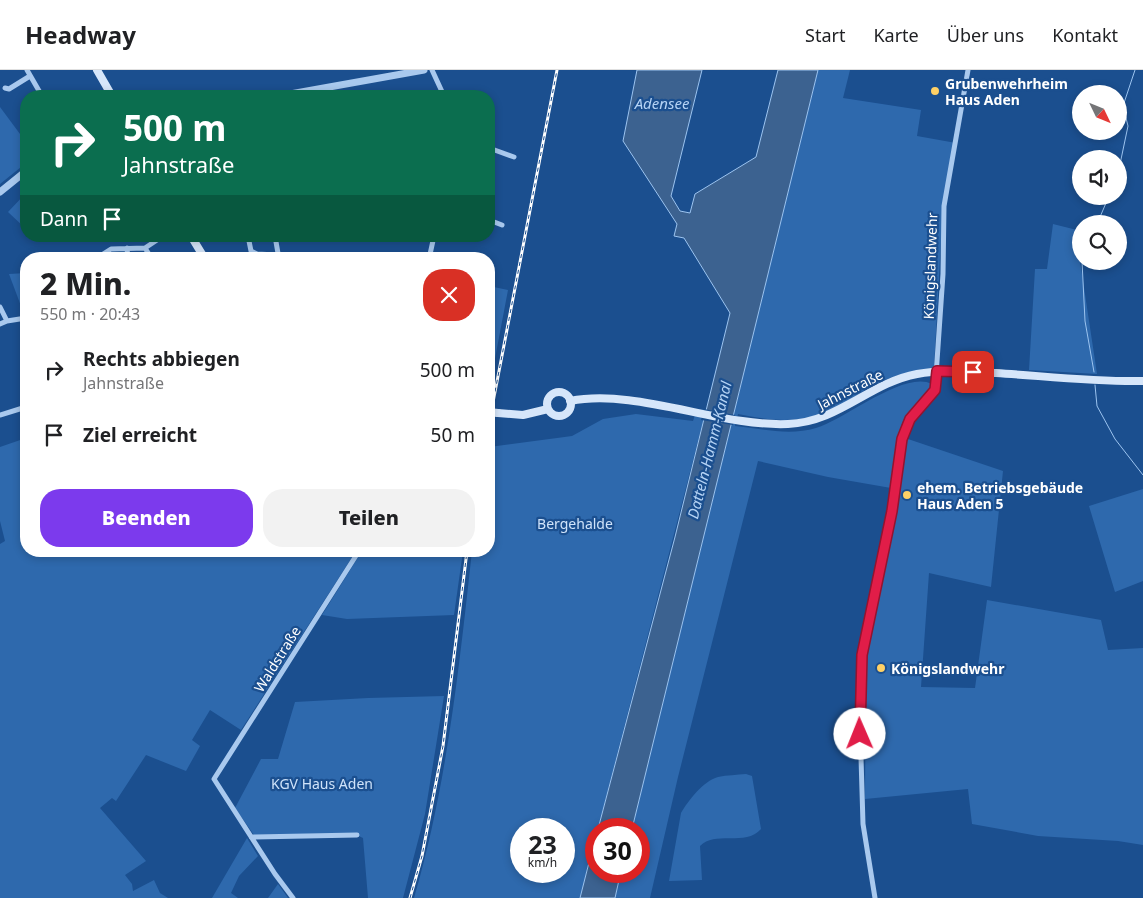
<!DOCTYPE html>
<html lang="de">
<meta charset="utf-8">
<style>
:root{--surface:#fff;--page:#f2f2f2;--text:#202124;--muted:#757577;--line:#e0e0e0;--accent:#7c3aed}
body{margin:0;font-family:"Noto Sans",sans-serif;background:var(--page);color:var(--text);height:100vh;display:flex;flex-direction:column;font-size:19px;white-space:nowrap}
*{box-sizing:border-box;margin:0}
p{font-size:16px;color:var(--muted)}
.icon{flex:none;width:28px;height:28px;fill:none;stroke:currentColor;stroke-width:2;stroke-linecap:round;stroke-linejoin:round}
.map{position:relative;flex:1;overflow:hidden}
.side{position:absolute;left:20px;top:182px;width:475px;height:305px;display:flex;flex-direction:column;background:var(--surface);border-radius:20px;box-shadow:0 2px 8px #0003}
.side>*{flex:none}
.guide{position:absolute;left:20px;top:20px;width:475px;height:152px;border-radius:20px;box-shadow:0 2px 8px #0003;background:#0b6e4f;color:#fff;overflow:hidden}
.needle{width:32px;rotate:133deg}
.controls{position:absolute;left:1072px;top:15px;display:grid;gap:10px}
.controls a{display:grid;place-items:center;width:55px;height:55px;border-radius:50%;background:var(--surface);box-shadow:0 2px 8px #0003;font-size:25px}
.speed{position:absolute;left:510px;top:748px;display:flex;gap:10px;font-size:25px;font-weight:700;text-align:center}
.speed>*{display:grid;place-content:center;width:65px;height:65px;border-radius:50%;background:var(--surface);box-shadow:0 2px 8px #0003;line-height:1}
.speed small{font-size:12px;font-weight:400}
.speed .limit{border:8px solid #d22;background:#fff;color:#111}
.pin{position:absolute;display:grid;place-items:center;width:42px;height:42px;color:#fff;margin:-21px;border-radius:10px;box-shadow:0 2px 8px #0006}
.me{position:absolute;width:55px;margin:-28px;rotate:359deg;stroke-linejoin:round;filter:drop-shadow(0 0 4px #0008)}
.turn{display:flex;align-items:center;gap:18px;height:105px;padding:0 20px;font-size:22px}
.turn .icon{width:65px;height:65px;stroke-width:2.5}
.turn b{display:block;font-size:35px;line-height:42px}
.then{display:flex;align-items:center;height:48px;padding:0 20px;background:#0003;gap:10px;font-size:19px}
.round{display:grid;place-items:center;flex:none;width:52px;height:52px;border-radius:20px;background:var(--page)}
.head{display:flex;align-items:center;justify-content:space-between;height:85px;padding:0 20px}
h1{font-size:30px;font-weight:800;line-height:38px}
.cta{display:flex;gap:10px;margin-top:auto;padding:10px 20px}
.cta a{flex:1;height:58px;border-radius:20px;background:var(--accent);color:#fff;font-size:20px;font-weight:800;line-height:58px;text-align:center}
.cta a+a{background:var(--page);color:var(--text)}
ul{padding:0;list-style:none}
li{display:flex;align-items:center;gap:15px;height:65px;padding:0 20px}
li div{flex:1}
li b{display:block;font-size:19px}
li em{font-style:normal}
header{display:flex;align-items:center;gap:30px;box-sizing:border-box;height:70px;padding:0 25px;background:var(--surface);border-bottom:1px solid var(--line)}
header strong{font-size:24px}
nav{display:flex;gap:28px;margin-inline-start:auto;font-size:18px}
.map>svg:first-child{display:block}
.green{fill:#2e69ad;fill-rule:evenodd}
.water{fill:#3c6290;stroke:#9cc4f0}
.pier{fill:#1b4f8f}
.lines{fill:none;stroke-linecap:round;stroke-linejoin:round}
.stream{stroke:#9cc4f0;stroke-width:1}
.minor{stroke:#a9c9ee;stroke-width:5}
.tertiary{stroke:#a9c9ee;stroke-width:7}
.secondary{stroke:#d6e6fa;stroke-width:8}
.rail-casing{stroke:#fff;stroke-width:3}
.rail{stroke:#1b4f8f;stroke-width:1;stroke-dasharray:4;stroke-linecap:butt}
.secondary-bridge{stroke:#d6e6fa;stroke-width:8}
.route-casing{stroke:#92132f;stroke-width:12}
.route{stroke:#e11d48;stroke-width:9}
.poi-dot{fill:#ffd166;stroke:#1b4f8f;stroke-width:2}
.labels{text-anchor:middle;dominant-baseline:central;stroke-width:4.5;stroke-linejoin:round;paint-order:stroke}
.poi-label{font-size:14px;font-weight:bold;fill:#fff;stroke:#1b4f8f;text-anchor:start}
.street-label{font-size:14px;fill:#fff;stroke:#1b4f8f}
.park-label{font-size:14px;fill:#cfe3fa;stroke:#1b4f8f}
.water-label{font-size:15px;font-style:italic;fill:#b5d3f5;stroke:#1b4f8f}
</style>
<header>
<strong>Headway</strong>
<nav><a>Start</a><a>Karte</a><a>Über uns</a><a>Kontakt</a></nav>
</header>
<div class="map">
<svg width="1143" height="828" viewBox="0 0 1143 828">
<rect width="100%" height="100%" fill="#1b4f8f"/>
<path class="green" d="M 818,0 L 850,0 L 843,28 L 921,40 L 917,66 L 956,73 L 941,170 L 934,298 C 912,301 893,305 872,316 C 852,327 834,342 811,347 C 786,353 762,349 738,344 L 735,356 C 762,359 790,366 816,358 C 846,349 904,300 932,314 C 932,331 912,334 904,349 C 897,362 894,401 891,418 L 828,407 L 758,391 L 678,707 L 650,828 L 615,828 L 621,801 L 639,801 L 639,759 L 632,759 Z
M 0,37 L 20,64 L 26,61 L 26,93 L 0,114 Z
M 26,123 L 26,156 L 25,158 L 8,142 Z
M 1053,154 L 1081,161 L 1080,191 L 1097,304 L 1029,300 L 1035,199 L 1047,199 Z
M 26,203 L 26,244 L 24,244 L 9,204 Z
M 489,216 L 508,220 L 493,299 L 489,298 Z
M 697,339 L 706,340 L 580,828 L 414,828 C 447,715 459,598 472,481 L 489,481 L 489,377 L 572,366 L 603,349 L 636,344 L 693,351 ZM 521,759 L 564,759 L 564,801 L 521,801 Z
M 26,368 L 26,481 L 356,481 L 241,660 L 210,640 L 192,670 L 200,676 L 186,701 L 146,685 L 116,731 L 112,728 L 100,738 L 146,791 L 125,805 L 132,814 L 133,821 L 154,810 L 160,823 L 168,828 L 0,828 L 0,474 L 5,471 L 0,451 L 0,377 Z
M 905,368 L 1003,401 L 991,517 L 929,503 L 921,617 L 975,618 L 987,530 L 1101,550 L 1108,580 L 1143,578 L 1143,775 L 1118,771 L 1038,766 L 972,754 L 968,719 L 865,729 L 866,585 L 885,494 Z
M 1143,419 L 1143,511 L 1115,522 L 1089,436 Z
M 362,481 L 463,481 L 454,545 L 347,549 L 322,545 Z
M 444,626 L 425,744 L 403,828 L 368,828 L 363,768 L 352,763 L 254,765 L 235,738 L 261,689 L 278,689 L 295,632 L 368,628 Z
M 746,704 L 752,706 L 761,759 C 745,777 716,760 700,776 L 702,810 L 669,811 L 681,743 C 688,731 703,711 718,707 C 727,705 737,705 746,704 Z
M 247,768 L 258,786 L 239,806 L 231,823 L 238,828 L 212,828 Z
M 278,814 L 288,828 L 268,828 Z"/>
<path class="water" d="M 637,0 L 702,0 L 671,126 L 680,141 L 690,143 L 695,124 L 756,87 L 778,0 L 818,0 L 632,759 L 598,759 L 675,467 L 730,243 L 684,168 L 674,166 L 677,154 L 623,71 Z
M 596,765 L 596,801 L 621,801 L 615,828 L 580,828 Z"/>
<path class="pier" d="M 704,339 L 735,345 L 733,355 L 701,350 Z"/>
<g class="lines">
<path class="stream" d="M 1119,99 L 1128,56 L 1123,36 L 1135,0
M 1097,154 L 1109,126
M 1082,191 L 1085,251 L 1094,302
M 1095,315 L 1097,336 L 1115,369 L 1143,405"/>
<path class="minor" d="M 27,0 L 42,26
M 432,0 L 444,26
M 5,18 L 9,19 L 30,6
M 489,78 L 514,87
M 489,150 L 502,155
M 248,166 L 251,181 L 257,184 L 353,189
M 275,166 L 279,189
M 127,178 L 128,189
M 145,178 L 163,166
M 50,189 L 100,186 L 111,179 L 145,178 L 152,189
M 175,189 L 176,188
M 429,189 L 434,166
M 0,237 L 7,251
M 0,254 L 7,251 L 26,248
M 0,345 L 26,337
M 251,767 L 357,765
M 293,828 L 275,804 L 214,709 L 359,481
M 875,828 L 863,754 L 859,621 L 861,585 L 892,441 L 902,369 L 910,349 L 935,320 L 943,204 L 944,136 L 968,0"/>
<path class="tertiary" d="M 279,26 L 424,0
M 0,122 L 26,101"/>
<path class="secondary" d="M 97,0 L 112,26
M 191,166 L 205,189
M547 334a12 12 0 1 1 24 0a12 12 0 1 1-24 0Z
M 570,331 C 637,318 719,357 788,354 C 839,352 869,313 917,304 C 943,299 969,302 996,303 C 1044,306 1094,312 1143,311
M 498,343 L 523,345 L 548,339"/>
<g class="rail-casing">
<path id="rail" d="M 489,353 L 557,0
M 410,828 L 422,786 L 443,676 L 467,481"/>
</g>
<use href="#rail" class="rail"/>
<path class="secondary-bridge" d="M 489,342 L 498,343"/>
</g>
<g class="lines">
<g class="route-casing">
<path id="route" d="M 860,664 L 862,585 L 892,441 L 902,369 L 910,349 L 935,320 L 937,301 L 973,302"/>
</g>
<use href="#route" class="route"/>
</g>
<g class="poi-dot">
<circle cx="935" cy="21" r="5"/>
<circle cx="907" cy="425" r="5"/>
<circle cx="881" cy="598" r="5"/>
</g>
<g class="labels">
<g class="poi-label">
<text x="945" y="13">Grubenwehrheim<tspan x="945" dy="16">Haus Aden</tspan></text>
<text x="917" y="417">ehem. Betriebsgebäude<tspan x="917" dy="16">Haus Aden 5</tspan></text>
<text x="891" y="598">Königslandwehr</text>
</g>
<g class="street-label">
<text transform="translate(930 196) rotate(-88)">Königslandwehr</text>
<text transform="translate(850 319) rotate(-27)">Jahnstraße</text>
<text transform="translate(277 589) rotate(-58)">Waldstraße</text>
</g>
<g class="park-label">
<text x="575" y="453">Bergehalde</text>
<text x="322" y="713">KGV Haus Aden</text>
</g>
<g class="water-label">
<text x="662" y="33">Adensee</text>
<text transform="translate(709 380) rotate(-76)">Datteln-Hamm-Kanal</text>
</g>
</g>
</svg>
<div class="controls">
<a><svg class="needle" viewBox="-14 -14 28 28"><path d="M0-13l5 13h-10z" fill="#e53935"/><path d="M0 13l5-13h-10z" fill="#757577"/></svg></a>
<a><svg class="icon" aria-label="sound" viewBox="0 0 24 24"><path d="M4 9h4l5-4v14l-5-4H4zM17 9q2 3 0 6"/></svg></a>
<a><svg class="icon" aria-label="search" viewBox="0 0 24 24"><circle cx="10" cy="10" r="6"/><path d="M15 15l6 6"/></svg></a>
</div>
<div class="speed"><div>23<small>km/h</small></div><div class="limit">30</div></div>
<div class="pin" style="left:973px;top:302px;background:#d93025"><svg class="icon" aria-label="arrive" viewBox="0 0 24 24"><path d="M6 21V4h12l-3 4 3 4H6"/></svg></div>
<svg class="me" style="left:860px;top:664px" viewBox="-20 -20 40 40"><circle r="19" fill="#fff"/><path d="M0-13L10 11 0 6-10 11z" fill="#e11d48"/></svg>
<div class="guide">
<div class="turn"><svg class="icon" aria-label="right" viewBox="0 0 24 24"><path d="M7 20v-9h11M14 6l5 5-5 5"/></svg><div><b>500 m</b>Jahnstraße</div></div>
<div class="then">Dann<svg class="icon" aria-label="arrive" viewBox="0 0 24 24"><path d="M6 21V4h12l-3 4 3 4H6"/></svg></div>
</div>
<section class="side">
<div class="head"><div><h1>2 Min.</h1><p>550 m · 20:43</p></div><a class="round" style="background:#d93025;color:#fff"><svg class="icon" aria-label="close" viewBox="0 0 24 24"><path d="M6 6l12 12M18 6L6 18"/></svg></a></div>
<ul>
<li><svg class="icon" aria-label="right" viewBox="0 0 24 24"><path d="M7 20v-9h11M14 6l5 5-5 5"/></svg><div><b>Rechts abbiegen</b><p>Jahnstraße</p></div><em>500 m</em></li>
<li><svg class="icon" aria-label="arrive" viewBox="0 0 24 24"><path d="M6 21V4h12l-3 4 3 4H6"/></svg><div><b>Ziel erreicht</b></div><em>50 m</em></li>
</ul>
<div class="cta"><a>Beenden</a><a>Teilen</a></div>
</section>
</div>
